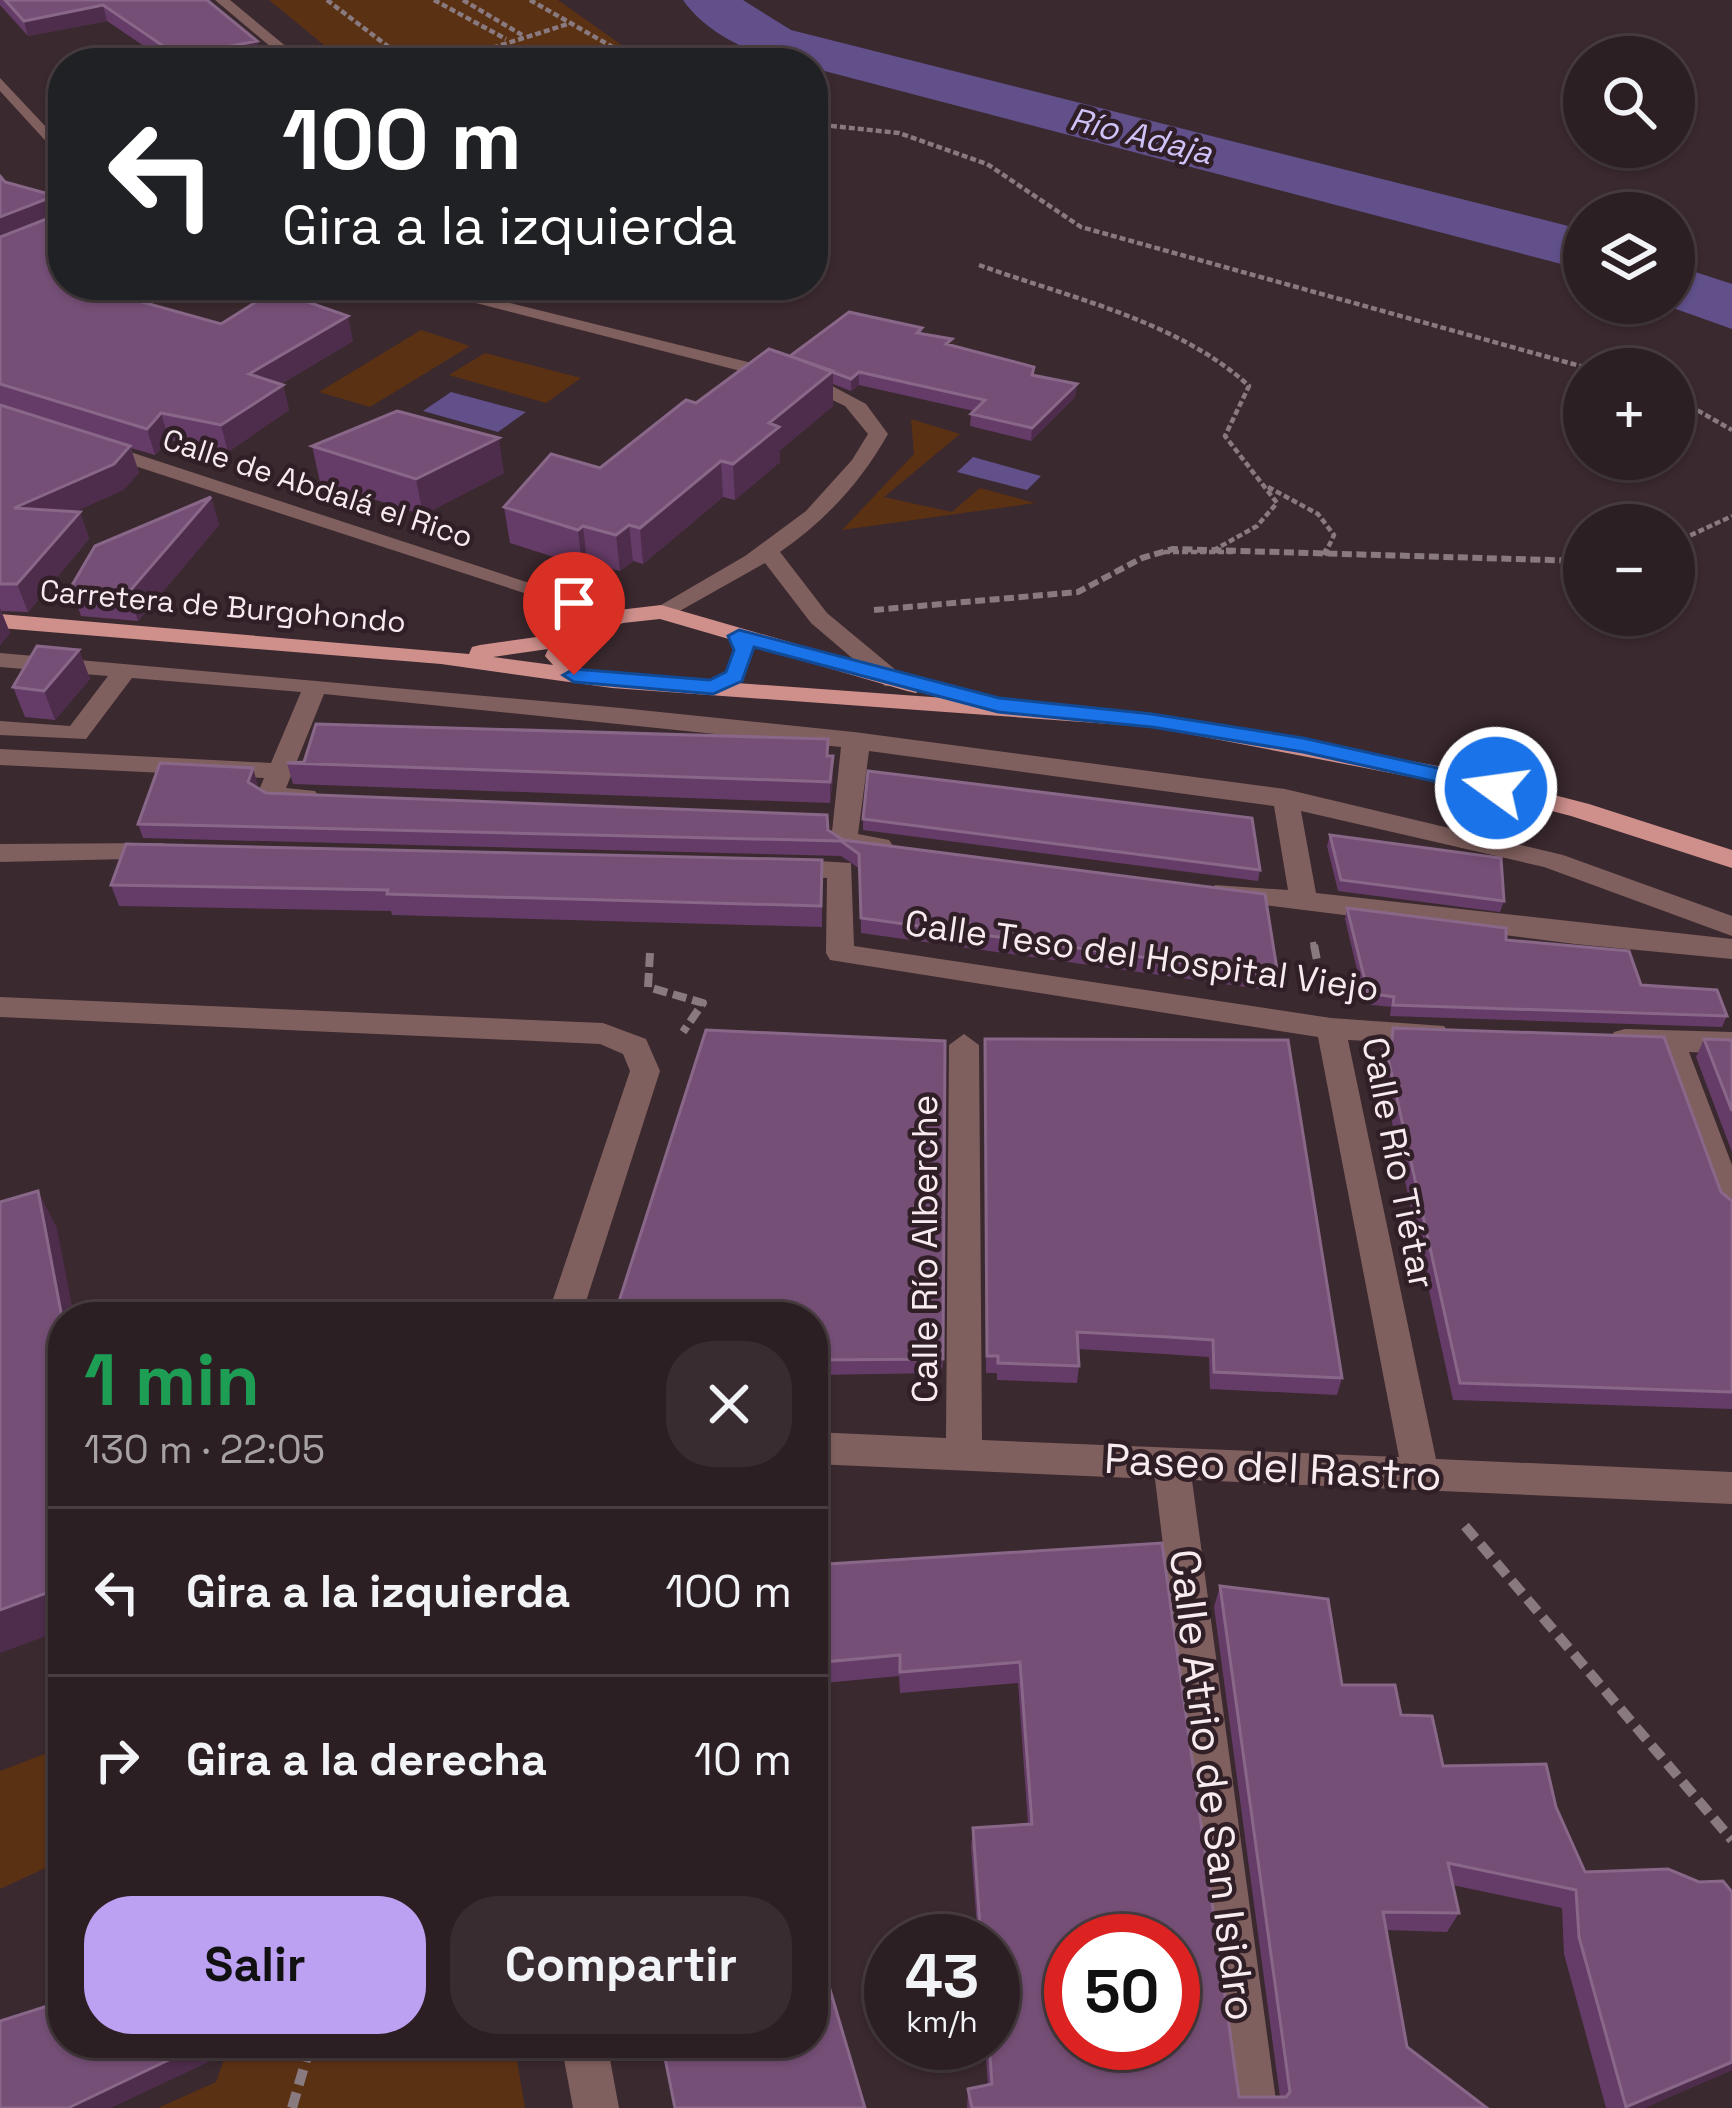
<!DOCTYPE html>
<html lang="es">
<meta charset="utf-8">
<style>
:root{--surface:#2c1f23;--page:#382c30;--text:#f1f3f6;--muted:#a6a2a6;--line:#483d41;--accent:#bca0f2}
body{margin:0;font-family:"Space Grotesk",sans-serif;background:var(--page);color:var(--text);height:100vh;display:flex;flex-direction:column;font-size:45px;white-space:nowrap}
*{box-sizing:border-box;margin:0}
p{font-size:39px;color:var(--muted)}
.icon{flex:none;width:66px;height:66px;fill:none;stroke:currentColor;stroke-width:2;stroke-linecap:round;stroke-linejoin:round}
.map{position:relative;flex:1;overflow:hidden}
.side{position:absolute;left:48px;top:1302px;width:780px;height:756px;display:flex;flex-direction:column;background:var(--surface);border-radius:48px;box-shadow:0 3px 9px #0004,0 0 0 3px var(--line)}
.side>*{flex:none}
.banner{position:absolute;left:48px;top:48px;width:780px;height:252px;border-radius:48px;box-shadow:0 3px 9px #0004,0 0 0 3px var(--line);background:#202124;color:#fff;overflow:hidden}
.fabs{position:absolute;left:1563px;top:36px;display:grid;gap:24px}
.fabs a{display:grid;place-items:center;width:132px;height:132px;border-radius:50%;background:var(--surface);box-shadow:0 3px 9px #0004,0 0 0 3px var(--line);font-size:60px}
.speed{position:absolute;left:864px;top:1914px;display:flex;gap:24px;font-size:60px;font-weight:700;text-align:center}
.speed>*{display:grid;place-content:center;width:156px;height:156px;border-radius:50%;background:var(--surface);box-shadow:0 3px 9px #0004,0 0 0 3px var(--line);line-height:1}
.speed small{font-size:30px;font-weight:400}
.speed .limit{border:18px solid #d22;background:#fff;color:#111}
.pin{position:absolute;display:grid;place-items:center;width:102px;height:102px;color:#fff;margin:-123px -51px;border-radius:50% 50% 50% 0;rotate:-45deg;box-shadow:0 0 12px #0007}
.pin .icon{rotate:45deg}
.me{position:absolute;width:132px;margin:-66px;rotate:284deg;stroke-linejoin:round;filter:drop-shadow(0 0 9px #0008)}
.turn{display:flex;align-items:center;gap:42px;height:252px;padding:0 36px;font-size:54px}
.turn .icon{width:156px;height:156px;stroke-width:2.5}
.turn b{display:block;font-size:84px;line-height:102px}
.round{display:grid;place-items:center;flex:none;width:126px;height:126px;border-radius:48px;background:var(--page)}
.summary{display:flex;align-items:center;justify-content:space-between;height:204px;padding:0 36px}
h1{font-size:72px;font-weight:700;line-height:90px;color:#1e9e55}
.cta{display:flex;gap:24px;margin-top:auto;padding:24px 36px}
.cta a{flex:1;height:138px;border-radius:48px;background:var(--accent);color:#111;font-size:48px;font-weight:700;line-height:138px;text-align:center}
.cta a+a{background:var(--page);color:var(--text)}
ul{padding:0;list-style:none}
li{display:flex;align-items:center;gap:36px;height:168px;padding:0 36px;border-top:3px solid var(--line)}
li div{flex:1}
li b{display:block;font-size:45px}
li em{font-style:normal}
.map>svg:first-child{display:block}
.green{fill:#5b3114}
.water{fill:#61508a}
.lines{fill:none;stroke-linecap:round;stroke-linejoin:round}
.river{fill:#61508a;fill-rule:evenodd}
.path-far3{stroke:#887a7f;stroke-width:4.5;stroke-dasharray:6 3;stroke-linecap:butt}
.path-far2{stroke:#887a7f;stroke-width:6;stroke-dasharray:10 4.5;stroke-linecap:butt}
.path-far1{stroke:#887a7f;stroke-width:8;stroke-dasharray:14 6;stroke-linecap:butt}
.path{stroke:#887a7f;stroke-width:10;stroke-dasharray:16 8;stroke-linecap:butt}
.minor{fill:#80605e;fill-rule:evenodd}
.major{fill:#cf908c;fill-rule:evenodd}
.wall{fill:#653c67}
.shaded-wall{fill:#4d2d4b}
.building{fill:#754f76;stroke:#896789;stroke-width:3;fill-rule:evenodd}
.route{fill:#1a73e8;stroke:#114b97;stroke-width:3}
.labels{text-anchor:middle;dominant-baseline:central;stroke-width:9;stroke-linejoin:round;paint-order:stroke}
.far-street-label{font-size:30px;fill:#f7ebef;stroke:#301f26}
.far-water-label{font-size:33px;font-style:italic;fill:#cfc2f7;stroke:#301f26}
.street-label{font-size:36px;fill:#f7ebef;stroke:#301f26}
.near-street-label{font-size:42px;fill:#f7ebef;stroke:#301f26}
</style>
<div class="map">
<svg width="1732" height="2108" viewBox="0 0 1732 2108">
<rect width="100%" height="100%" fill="#3a292f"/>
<path class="green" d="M 269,0 L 558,0 L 647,63 L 346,63 Z
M 421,330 L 470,346 L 370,407 L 319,392 Z
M 485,353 L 581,378 L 546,403 L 449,375 Z
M 911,419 L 960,434 L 884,497 L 952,512 L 980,488 L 1035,503 L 842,530 L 914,454 Z
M 63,1747 L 63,1860 L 0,1889 L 0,1771 Z
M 230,2043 L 514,2043 L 525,2108 L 158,2108 L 216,2082 Z"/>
<path class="water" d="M 451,392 L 526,412 L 498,432 L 423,411 Z
M 973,457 L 1041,476 L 1027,490 L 957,472 Z"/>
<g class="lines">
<path class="river" d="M 683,0 L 743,0 L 791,30 L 1584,230 L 1584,270 L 813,68 L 813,63 C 768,63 709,38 683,0 Z
M 1674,265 L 1732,284 L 1732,329 L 1659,303 L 1674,303 Z"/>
<path class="path-far3" d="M 327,0 L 394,51 L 338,61
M 434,0 L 506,39
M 463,0 L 522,35
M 530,0 L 623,53 L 589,63
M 496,63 L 473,54 L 568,24
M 813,124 L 899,133 L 987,164 L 1081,227 L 1591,369
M 979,265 C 1067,297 1179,321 1249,386 L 1225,436 L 1277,503 L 1257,526 L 1214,550
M 1674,397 L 1732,430
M 1268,487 L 1318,514 L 1334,535 L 1326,552
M 1674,543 L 1732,516
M 1164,552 L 1234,552"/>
<path class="path-far2" d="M 1324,555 L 1327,549
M 874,610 L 1078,592 L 1142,558 L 1173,549 L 1584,561
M 1313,942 L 1314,948"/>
<path class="path-far1" d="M 1314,945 L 1322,986
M 650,953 L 648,987 L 703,1003 L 683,1032"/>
<path class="path" d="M 1465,1526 L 1732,1840
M 292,2108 L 311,2043"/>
<path class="minor" d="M 215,0 L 230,0 L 306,63 L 290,63 Z
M 0,78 L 63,145 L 63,160 L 0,91 Z
M 406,285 L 437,285 L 821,380 L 866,404 L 888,434 C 861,482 826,520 780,552 L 827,613 L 903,676 L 903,686 L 885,686 L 811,623 L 765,563 L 669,617 L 653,617 L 649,612 L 745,556 L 806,511 L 852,460 L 868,434 L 845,406 L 807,388 Z
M 92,444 L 106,444 L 630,616 L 618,623 L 610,621 L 92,452 Z
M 0,653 L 621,708 L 854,732 L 1285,789 L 1563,855 L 1732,916 L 1732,936 L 1544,867 L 1301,811 L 1316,893 L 1732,939 L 1732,959 L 1575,944 L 1225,900 L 1211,891 L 1215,885 L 1288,890 L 1274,806 L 869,751 L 858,834 L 889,840 L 893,846 L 880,855 L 835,847 L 831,841 L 841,747 L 324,694 L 286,788 L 315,791 L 319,797 L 315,803 L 261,801 L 257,795 L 264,778 L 0,765 L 0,749 L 271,763 L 301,692 L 132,678 L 86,739 L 0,735 L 0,721 L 70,726 L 108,676 L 0,667 Z
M 162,843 L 171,846 L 175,852 L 171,858 L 0,862 L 0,844 Z
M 786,859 L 851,863 L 854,946 L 1331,1018 L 1444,1026 L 1449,1033 L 1434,1044 L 1348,1040 L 1436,1459 L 1732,1472 L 1732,1504 L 1192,1480 L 1277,2108 L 1231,2108 L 1155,1479 L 813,1464 L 813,1432 L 946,1438 L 949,1045 L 964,1034 L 979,1045 L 982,1440 L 1399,1457 L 1318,1037 L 830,960 L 826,953 L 827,878 L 776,874 L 772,868 Z
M 0,997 L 603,1023 L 646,1039 L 660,1071 L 581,1317 L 547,1317 L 630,1071 L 623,1054 L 600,1044 L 0,1017 Z
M 1625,1029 L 1732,1032 L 1732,1054 L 1689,1052 L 1732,1165 L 1732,1221 L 1721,1217 L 1716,1208 L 1659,1052 L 1614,1048 L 1610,1040 L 1614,1032 Z
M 561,2043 L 607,2043 L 619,2108 L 573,2108 Z"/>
<path class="major" d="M 661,605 L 925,681 L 928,686 L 916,693 L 907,691 L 660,619 L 623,623 L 573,644 L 569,655 L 582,670 L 612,674 L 1152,713 L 1454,769 L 1589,804 L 1732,850 L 1732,868 L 1571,816 L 1453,785 L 1152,727 L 612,688 L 441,664 L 0,628 L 0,614 L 469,654 L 472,647 L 480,645 L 558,634 L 610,611 ZM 548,649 L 545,656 L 553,665 L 493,657 Z"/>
</g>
<path class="wall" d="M 0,0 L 207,0 L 257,41 L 260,57 L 229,63 L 169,63 L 107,21 L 28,36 L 0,5 Z
M 0,176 L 5,182 L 63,198 L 128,285 L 112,294 L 221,324 L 353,341 L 281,384 L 283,385 L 289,410 L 228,452 L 169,440 L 155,455 L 131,448 L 139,473 L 123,490 L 74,512 L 80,512 L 89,539 L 28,612 L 1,611 L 10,633 L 0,645 Z
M 922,328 L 922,334 L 952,346 L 1034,367 L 1034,376 L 1077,384 L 1075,397 L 1031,441 L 970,426 L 971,414 L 974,411 L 859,385 L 851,391 L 833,384 L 833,406 L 780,450 L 780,462 L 735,500 L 723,497 L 643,564 L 633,561 L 620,571 L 587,562 L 582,566 L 510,543 L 504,507 L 600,468 L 696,403 L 790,357 Z
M 312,446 L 504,473 L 423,515 L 320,482 Z
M 211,497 L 219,525 L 138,621 L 81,616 L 71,587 Z
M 79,650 L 90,679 L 55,720 L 25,717 L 13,687 Z
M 828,756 L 833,756 L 833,777 L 830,803 L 293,784 L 287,763 Z
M 257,782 L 256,787 L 266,793 L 828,830 L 843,840 L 1278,976 L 1274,991 L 861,933 L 860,869 L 841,856 L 143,838 L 138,824 Z
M 863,819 L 1260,870 L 1258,881 L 863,830 Z
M 1330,835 L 1504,901 L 1500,912 L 1338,891 L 1327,846 Z
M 822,860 L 822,927 L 392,915 L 391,911 L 119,906 L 111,885 Z
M 1347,908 L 1506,940 L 1727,1016 L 1722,1027 L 1390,1016 L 1391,1007 L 1365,1004 L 1345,919 Z
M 1393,1028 L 1721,1192 L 1732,1201 L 1732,1409 L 1453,1400 L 1378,1058 L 1384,1040 L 1390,1040 Z
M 985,1039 L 1342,1378 L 1337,1395 L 1210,1389 L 1209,1357 L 1164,1354 L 1078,1349 L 1079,1366 L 1077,1383 L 997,1380 L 997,1373 L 986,1373 Z
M 1704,1039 L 1732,1040 L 1732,1152 L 1696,1057 Z
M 813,1317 L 943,1359 L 942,1373 L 813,1375 Z
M 1162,1543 L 1239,2097 L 1280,2097 L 1214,1607 L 1220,1586 L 1342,1685 L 1401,1715 L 1443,1766 L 1556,1807 L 1585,1872 L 1699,1882 L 1732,1892 L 1732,2070 L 1644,2108 L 1606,2108 L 1564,1954 L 1562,1908 L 1452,1885 L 1459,1913 L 1447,1932 L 1386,1930 L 1407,2047 L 1487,2108 L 967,2108 L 968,2089 L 988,2085 L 985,2043 L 993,2043 L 993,1941 L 978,1941 L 971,1847 L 973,1828 L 1028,1824 L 1018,1683 L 900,1693 L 899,1676 L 813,1684 L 813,1565 Z"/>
<path class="shaded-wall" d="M 103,5 L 107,21 L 28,36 L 24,21 Z
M 257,41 L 260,57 L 229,63 L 180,63 L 178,56 Z
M 54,196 L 61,220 L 0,244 L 0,217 Z
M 77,285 L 128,285 L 84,308 Z
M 348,316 L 353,341 L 256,399 L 249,374 Z
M 833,371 L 833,406 L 780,450 L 780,462 L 735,500 L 733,464 L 769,423 Z
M 859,372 L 859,385 L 851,391 L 851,379 Z
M 1077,384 L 1075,397 L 1031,441 L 1032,428 Z
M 283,385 L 289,410 L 228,452 L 221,425 Z
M 161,413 L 169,440 L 155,455 L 147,429 Z
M 499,438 L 504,473 L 423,515 L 416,479 Z
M 130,446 L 139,473 L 123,490 L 24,535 L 14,508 Z
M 721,461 L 723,497 L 643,564 L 640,528 Z
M 211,497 L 219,525 L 138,621 L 129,592 Z
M 80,512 L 89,539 L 28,612 L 17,584 Z
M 629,525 L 633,561 L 620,571 L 616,535 Z
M 583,526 L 587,562 L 582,566 L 578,530 Z
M 0,608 L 10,633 L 0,645 Z
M 79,650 L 90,679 L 55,720 L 44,691 Z
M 833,756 L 833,777 L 830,803 L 830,782 Z
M 253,768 L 257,782 L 253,796 L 248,782 Z
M 38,1191 L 57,1228 L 74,1317 L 63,1317 L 63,1323 Z
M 63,1587 L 63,1630 L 0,1653 L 0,1610 Z
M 204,2043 L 220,2043 L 215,2059 L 111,2108 L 68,2108 Z
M 1732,2062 L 1732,2070 L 1644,2108 L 1625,2108 Z"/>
<path class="building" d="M 5,0 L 207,0 L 257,41 L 178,56 L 103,5 L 24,21 Z
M 0,176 L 5,182 L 63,198 L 63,285 L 81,285 L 221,324 L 267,295 L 285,294 L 348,316 L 249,374 L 283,385 L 221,425 L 161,413 L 147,429 L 0,384 L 0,237 L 57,215 L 60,200 L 54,196 L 0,217 Z
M 849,312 L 922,328 L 917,333 L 952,339 L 946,344 L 1034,367 L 1032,375 L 1077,384 L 1032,428 L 971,414 L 985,400 L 859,372 L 851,379 L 790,356 Z
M 769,349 L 833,371 L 769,423 L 779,427 L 733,464 L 721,461 L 640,528 L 629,525 L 616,535 L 583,526 L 578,530 L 504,507 L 551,454 L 600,468 L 686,400 L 696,403 Z
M 0,405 L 130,446 L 114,464 L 14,508 L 80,512 L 17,584 L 0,584 Z
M 397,411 L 499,438 L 416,479 L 312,446 Z
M 211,497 L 129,592 L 71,587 L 95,546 Z
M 37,646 L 79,650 L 44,691 L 13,687 Z
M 316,724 L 828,739 L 827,756 L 833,756 L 830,782 L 287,763 L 304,762 Z
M 160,763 L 253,768 L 248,782 L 266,793 L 827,815 L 828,830 L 843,840 L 1265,894 L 1278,976 L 861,918 L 859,854 L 841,841 L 138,824 Z
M 868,771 L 1252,818 L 1260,870 L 863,819 Z
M 1330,835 L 1501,858 L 1504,901 L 1341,880 Z
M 126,844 L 822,860 L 821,906 L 387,894 L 388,890 L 111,885 Z
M 1347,908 L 1506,928 L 1506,940 L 1629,951 L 1641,985 L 1717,990 L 1727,1016 L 1393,1005 L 1394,997 L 1368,993 Z
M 1393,1028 L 1664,1037 L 1721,1192 L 1732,1201 L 1732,1392 L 1460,1383 L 1384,1040 L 1392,1040 Z
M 706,1030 L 945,1041 L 943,1359 L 813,1360 L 813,1317 L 614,1317 Z
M 985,1039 L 1288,1040 L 1342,1378 L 1214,1372 L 1213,1340 L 1168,1337 L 1077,1332 L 1079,1366 L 998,1363 L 998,1356 L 987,1356 Z
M 1704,1039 L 1732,1040 L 1732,1111 Z
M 38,1191 L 63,1323 L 63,1587 L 0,1610 L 0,1202 Z
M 1162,1543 L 1239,2097 L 1286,2097 L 1290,2092 L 1220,1586 L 1328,1599 L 1342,1685 L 1395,1685 L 1401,1715 L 1432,1716 L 1443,1766 L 1546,1764 L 1556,1807 L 1585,1872 L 1668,1869 L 1699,1882 L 1723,1881 L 1732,1892 L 1732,2062 L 1626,2107 L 1579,1937 L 1576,1890 L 1448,1863 L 1459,1913 L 1383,1912 L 1407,2047 L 1487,2108 L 972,2108 L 968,2089 L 992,2084 L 989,2043 L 993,2043 L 993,1941 L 981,1941 L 973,1828 L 1032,1824 L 1020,1662 L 900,1672 L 900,1655 L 813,1663 L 813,1565 ZM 1071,1941 L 1173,1941 L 1173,2043 L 1071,2043 Z
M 813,1932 L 865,2108 L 675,2108 L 662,2043 L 813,2043 Z
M 63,2001 L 63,2043 L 204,2043 L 68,2108 L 0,2108 L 0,2021 Z"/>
<path class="route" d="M 739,630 L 999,698 L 1152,714 L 1303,738 L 1496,781 L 1508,788 L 1496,795 L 1303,752 L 1152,727 L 998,712 L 754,647 L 742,681 L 713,694 L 574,682 L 563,675 L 574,669 L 710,680 L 726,672 L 734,650 L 728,636 Z"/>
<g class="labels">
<g class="far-street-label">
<text transform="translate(318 488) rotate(18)">Calle de Abdalá el Rico</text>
<text transform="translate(223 606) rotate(5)">Carretera de Burgohondo</text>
</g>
<g class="far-water-label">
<text transform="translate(1141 136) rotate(14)">Río Adaja</text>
</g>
<g class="street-label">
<text transform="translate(1142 956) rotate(8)">Calle Teso del Hospital Viejo</text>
<text transform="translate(1398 1163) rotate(79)">Calle Río Tiétar</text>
<text transform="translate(925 1249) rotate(-90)">Calle Río Alberche</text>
</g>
<g class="near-street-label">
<text transform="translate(1273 1467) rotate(3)">Paseo del Rastro</text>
<text transform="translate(1213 1785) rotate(83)">Calle Atrio de San Isidro</text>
</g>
</g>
</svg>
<div class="fabs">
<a><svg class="icon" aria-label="search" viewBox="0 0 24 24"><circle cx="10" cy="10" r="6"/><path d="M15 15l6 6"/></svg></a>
<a><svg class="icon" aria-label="layers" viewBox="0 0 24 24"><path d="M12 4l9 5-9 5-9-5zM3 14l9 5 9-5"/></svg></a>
<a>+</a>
<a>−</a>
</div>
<div class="speed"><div>43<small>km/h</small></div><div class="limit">50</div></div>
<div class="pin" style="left:574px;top:675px;background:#d93025"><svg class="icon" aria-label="arrive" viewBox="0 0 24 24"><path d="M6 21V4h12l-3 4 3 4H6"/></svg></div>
<svg class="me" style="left:1496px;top:788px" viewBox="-20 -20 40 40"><circle r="17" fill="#1a73e8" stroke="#fff" stroke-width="3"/><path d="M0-11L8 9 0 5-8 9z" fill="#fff"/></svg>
<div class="banner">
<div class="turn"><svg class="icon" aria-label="left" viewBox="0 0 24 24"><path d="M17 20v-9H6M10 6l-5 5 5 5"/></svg><div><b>100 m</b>Gira a la izquierda</div></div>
</div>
<section class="side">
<div class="summary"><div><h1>1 min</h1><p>130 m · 22:05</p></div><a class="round"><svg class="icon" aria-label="close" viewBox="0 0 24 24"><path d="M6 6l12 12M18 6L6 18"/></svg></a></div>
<ul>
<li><svg class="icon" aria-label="left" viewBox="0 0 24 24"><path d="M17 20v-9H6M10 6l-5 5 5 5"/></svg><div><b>Gira a la izquierda</b></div><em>100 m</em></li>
<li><svg class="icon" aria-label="right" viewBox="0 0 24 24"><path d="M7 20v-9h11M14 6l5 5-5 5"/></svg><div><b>Gira a la derecha</b></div><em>10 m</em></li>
</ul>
<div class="cta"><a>Salir</a><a>Compartir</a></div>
</section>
</div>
